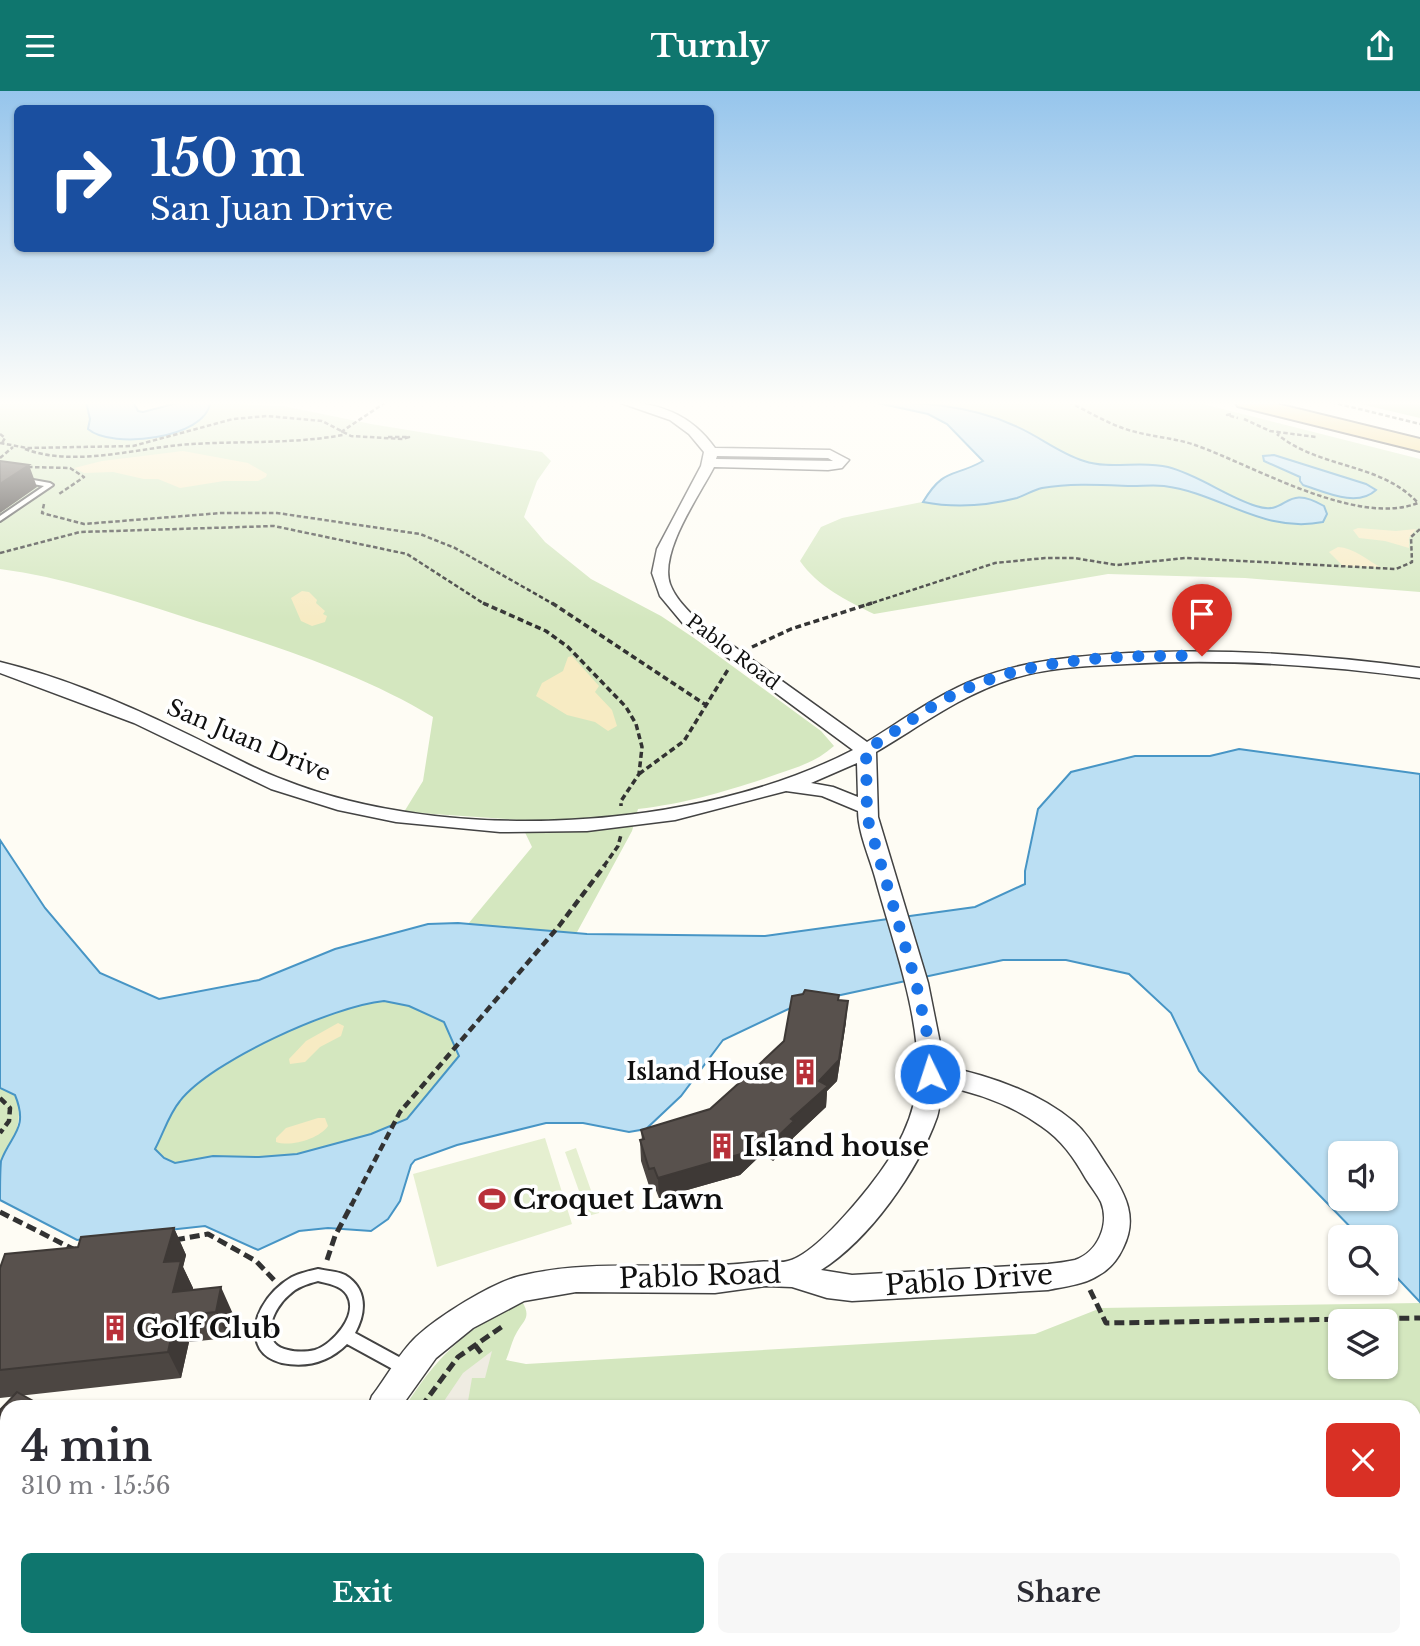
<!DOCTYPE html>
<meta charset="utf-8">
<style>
:root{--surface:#fff;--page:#f7f7f7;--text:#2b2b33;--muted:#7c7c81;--accent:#0f766e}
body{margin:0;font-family:"Libre Baskerville",serif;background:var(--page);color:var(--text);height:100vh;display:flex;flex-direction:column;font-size:26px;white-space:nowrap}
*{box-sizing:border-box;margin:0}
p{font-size:23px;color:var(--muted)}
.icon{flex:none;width:38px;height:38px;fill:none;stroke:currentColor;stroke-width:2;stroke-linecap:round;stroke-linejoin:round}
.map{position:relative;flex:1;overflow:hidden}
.sheet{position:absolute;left:0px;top:1309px;width:1421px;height:247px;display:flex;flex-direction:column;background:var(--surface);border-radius:21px 21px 0 0;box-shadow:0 2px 5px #0004}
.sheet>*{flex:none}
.hud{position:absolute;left:14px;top:14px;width:700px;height:147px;border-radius:10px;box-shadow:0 2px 5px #0004;background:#1a4fa0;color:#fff;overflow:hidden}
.controls{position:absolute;left:1328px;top:1050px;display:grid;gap:14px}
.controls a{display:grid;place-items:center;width:70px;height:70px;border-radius:10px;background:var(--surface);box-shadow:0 2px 5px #0004;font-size:35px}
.pin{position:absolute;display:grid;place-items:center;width:60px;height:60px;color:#fff;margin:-72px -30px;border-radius:50% 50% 50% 0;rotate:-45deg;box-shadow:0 0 7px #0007}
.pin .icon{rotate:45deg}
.me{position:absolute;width:77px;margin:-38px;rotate:356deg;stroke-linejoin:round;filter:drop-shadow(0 0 5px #0008)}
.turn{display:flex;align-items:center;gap:24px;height:147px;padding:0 21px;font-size:32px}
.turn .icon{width:91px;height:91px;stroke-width:2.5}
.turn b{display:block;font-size:49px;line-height:60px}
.round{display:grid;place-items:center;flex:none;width:74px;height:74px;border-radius:10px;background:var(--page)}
.overview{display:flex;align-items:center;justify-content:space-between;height:119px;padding:0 21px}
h1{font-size:42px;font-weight:700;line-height:52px}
.cta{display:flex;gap:14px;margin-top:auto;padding:14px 21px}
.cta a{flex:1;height:80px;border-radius:10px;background:var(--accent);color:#fff;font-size:28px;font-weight:700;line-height:80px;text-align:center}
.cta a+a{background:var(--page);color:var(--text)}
header{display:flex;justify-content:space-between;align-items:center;height:91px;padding:0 21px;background:var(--accent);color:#fff;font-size:32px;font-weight:700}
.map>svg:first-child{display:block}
.green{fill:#d4e7bf;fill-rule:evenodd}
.forest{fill:#b9d79f}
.sand{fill:#f7ebc3}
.pitch{fill:#e5efd0}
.plaza{fill:#efece2}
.water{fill:#bbdff3;stroke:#4795c5;stroke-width:2;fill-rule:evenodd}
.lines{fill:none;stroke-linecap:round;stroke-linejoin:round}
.service-casing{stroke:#434343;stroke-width:4}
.minor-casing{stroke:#434343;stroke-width:3}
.primary-casing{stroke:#212121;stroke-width:4}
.path-far3{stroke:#323232;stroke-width:2.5;stroke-dasharray:4.5 2.5;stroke-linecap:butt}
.path-far2{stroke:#323232;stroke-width:3.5;stroke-dasharray:6 3.5;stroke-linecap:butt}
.path-far1{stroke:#323232;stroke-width:4.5;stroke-dasharray:8 4.5;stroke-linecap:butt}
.path{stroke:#323232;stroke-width:5;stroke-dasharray:10 5;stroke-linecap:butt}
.service{fill:#fff;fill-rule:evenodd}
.minor{fill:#fff;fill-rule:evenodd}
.primary{fill:#efcf73;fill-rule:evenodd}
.wall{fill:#4c4642}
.shaded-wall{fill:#3e3936}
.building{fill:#58514d;stroke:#3e3936;stroke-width:2}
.route{stroke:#1a73e8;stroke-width:12;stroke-dasharray:0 21.6}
.labels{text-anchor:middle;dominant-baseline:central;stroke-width:7;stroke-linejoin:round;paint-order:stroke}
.far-street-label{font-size:19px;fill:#101010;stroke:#fff}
.street-label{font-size:23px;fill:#101010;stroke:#fff}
.poi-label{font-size:23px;font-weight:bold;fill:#101010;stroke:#fff;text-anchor:end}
.near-poi-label{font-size:28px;font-weight:bold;fill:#101010;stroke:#fff;text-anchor:start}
.near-street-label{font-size:28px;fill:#101010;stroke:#fff}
</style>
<header><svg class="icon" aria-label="menu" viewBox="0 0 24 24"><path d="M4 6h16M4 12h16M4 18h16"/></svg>Turnly<svg class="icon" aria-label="share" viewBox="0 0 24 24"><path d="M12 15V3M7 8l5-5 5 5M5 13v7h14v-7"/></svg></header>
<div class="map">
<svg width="1420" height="1555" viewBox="0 0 1420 1555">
<rect width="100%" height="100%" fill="#fefcf4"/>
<path class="green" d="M 0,311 L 133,311 L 138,320 L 143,321 L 181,311 L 283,315 L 371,333 L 542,361 L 551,370 L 537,390 L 524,426 L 545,451 L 591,488 L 661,525 L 694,547 L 821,640 L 834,655 C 814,673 791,678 766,687 C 720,702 686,712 638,718 L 632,740 L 576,843 L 468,833 L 532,756 L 519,729 L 404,721 L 423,690 L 433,626 C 357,580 266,552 181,525 C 122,506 62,486 0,478 Z
M 873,311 L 1195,311 L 1420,368 L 1420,501 L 1245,487 L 1108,483 L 874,523 C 846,509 818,496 800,470 L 821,436 L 842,427 L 922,411 C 942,379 952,385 983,371 L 947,333 L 928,323 Z
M 384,910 L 409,915 L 444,930 L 459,965 L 407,1028 L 371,1043 L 297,1063 L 259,1066 L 213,1065 L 175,1072 L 164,1067 L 155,1058 C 163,1043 169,1023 180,1010 C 212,970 333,915 384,910 Z
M 0,997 L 15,1004 C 25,1029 14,1050 0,1072 Z
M 522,1210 C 531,1226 525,1228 517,1241 C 512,1249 510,1260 506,1269 L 526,1273 L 1035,1243 L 1101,1217 L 1420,1212 L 1420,1555 L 396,1555 L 395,1549 L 1414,1549 L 1414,1316 L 405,1316 C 436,1266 468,1236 522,1210 ZM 1340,1230 L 1386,1230 L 1386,1276 L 1340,1276 Z"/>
<path class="forest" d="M 1352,311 L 1420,311 L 1420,327 Z"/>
<path class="sand" d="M 183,360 L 248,372 L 267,383 L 266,386 L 258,390 L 224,390 L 180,397 L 158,388 L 144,388 L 113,381 L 84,382 L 74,377 L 102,370 Z
M 1358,437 L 1396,440 L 1416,438 L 1409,447 L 1409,457 L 1385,450 L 1359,447 L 1353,439 Z
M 1338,456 C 1354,457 1366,468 1380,476 L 1343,475 L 1329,461 Z
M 302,500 L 309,501 L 317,509 L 316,512 L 325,520 L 323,523 L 327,525 L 325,531 L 312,535 L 301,530 L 291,507 Z
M 572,565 L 599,595 L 595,601 L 612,619 L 617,635 L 608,640 L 595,631 L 567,624 L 536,605 L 542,592 L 563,580 L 568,566 Z
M 338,932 L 344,935 L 341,945 L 320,956 L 305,971 L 290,973 L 289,968 L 306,950 Z
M 318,1027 L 325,1027 L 328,1035 C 319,1048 291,1056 276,1051 L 276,1047 L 286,1037 Z"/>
<path class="pitch" d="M 545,1047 L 572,1133 L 437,1176 L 413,1083 Z
M 576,1057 L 599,1122 L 588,1125 L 565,1061 Z"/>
<path class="plaza" d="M 492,1260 L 485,1287 L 472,1287 L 467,1316 L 440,1316 L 463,1282 Z"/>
<path class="water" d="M 86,311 L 133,311 L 138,320 L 143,321 L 181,311 L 210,312 C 206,347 112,359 88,338 L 90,328 Z
M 873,311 C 920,311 969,314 1013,334 C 1038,344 1058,362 1084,370 C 1111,379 1141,369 1168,376 C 1199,384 1225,405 1256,415 C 1289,426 1283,391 1324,415 L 1327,423 L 1323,431 C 1263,443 1220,402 1164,395 C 1154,394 1143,395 1132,395 C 1103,394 1071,392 1042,397 C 1033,399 1026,404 1017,407 C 986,415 954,417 923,411 C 944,376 953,387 983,370 L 947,333 L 928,323 Z
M 1274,364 L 1366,393 L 1376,399 C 1357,417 1325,401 1303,394 L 1300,390 L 1300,386 L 1264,370 L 1263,365 Z
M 1239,658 L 1420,683 L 1420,1211 L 1386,1175 L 1386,1146 L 1360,1146 L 1199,980 L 1171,922 L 1129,883 L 1066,869 L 1003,869 L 799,913 L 723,949 L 681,1005 L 646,1038 L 629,1041 L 583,1032 L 546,1032 L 457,1054 L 415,1069 L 411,1074 L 400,1110 L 388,1128 L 371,1140 L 328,1137 L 299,1140 L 258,1159 L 205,1135 L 77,1149 L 0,1109 C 0,1098 0,1081 1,1070 C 11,1043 29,1038 15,1004 L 0,997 L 0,749 L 45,817 L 100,882 L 159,908 L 259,889 L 335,858 L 428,833 L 458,832 L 587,843 L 765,845 L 975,816 L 1025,793 L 1025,780 L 1038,718 L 1071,681 L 1135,665 L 1210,665 ZM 384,910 L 409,915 L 444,931 L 459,965 L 407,1028 L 371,1043 L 297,1063 L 259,1066 L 213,1065 L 175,1072 L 164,1067 L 155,1058 C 163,1043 169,1023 180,1010 C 211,970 333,915 384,910 ZM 1340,1062 L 1386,1062 L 1386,1108 L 1340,1108 Z"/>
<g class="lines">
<g class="service-casing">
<path id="service" d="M 0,383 L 50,392 L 53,394 L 0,430 L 0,425 L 44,395 L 0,387 Z
M 318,1178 C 326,1180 337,1180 345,1184 C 368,1198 366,1222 355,1242 L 410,1272 L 413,1277 L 410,1282 L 405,1284 L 400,1282 L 347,1253 C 329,1271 307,1277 282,1272 C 274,1270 265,1266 260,1258 C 245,1231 269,1199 292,1186 C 300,1182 309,1180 318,1178 ZM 318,1190 C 328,1193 341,1194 347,1204 C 359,1224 333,1253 315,1259 C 306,1261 296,1261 288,1259 C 258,1253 272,1218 289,1204 C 297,1196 307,1193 318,1190 Z"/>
</g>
<g class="minor-casing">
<path id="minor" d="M 618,311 C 658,311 691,323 715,357 L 830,359 L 849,369 L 842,377 L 828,379 L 714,376 C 699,405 659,461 670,493 C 675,507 687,518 697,529 L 867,651 C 903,629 938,603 977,588 C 1026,569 1077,565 1129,562 C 1226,557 1323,564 1420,577 L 1420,587 C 1323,574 1225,567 1127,573 C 1089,575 1048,576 1011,588 C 961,604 920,635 876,661 L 878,726 L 928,892 L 940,952 L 942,975 C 988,984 1038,1001 1074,1031 C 1089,1044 1098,1062 1109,1078 C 1126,1104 1138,1127 1123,1157 C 1118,1168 1110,1178 1099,1184 C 1084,1194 1066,1195 1048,1199 L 852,1210 L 827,1207 L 792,1196 L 766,1195 L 715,1202 L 576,1201 L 524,1210 L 473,1237 L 436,1267 L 401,1316 L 368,1316 L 372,1305 C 386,1287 399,1262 416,1246 C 438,1226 491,1192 520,1185 C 597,1166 678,1181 757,1171 C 766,1169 779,1173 788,1170 C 813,1164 853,1116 869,1096 C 896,1062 917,1025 918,982 C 918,916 892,849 875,786 C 869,765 858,741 858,720 L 822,705 L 786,700 L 675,729 L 587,740 L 500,741 L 396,731 L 338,719 L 271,698 L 134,632 L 0,582 L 0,571 C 62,586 126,613 183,641 C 217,657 249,676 284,689 C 448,754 697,740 853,659 L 685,535 L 660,505 L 652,482 L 657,458 L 701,375 L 704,361 L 689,343 L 670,329 ZM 717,365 L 828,367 L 833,370 L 716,368 ZM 857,672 L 858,706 L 833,696 L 811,692 ZM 941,995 C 976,1001 1012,1014 1041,1035 C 1062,1049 1074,1067 1086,1088 C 1091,1096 1097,1103 1101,1111 C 1110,1133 1098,1161 1075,1169 C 1066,1171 1057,1172 1048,1173 L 852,1184 L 821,1179 C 869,1149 918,1080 937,1026 C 940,1017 940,1005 941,995 Z
M 351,1549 L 386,1549 L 388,1555 L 352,1555 Z"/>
</g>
<g class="primary-casing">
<path id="primary" d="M 1235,311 L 1269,311 L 1420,348 L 1420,360 L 1238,315 Z"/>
</g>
<path class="path-far3" d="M 1069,311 C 1089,321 1110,334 1132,340 C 1153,346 1175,347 1195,354 C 1255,375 1356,436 1418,412 C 1380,371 1319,378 1277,343
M 1331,311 L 1420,333
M 1231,323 L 1227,324 L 1238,327
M 1244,328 L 1270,340 L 1316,346
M 341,341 L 386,311
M 0,343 L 5,347 L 2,352
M 0,352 L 27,357 L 133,355 L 233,328 L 267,325 L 322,330 L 351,345 L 403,348 L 409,346 L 388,346
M 25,358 C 76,377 139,356 192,353 C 242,350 293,353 343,344
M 0,367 L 13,356
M 28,376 L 70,377 L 84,386 L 59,403
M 44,413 L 42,422 L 84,433 L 221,422 L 277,422 L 420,443 L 455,457 L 555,514
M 0,462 L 80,441 L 274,435 L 407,463 L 486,514
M 866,514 L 995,472 L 1045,467 L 1074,467 L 1117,474 L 1185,467 L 1396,478 L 1412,471 L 1411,446 L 1420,438"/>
<path class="path-far2" d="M 483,512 L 546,540 L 568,556 L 626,616 L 636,633 L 642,656 L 639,683 L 621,710 L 621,715
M 552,512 L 706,614
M 752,556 L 791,538 L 872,512
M 639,683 L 684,650 L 729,577
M 604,775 L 618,755 L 621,744"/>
<path class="path-far1" d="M 0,1007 L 10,1017 L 9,1030 L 0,1042
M 351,1115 L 400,1021 L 559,835 L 605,774"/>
<path class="path" d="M 0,1121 L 73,1158
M 175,1149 L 208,1143 L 256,1170 L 274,1189
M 327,1169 L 335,1145 L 352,1113
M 1090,1199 L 1106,1232 L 1420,1227
M 475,1254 L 484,1266
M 421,1316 L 458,1266 L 503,1235
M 411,1549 L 411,1555"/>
<use href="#service" class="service"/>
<use href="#minor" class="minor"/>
<use href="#primary" class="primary"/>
</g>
<path class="wall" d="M 803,903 L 839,909 L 846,931 L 837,990 L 827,1000 L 826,1016 L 793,1047 L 792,1051 L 773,1070 L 762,1063 L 740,1084 L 659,1107 L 655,1097 L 650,1098 L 641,1070 L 640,1049 L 642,1049 L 641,1039 L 710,1018 L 749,983 L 784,950 Z
M 174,1137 L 186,1164 L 183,1176 L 193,1197 L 193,1199 L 233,1223 L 228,1247 L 189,1251 L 181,1287 L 0,1307 L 0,1177 L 78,1156 Z"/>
<path class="shaded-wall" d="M 29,374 L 37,396 L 0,422 L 0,393 Z
M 848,910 L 846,931 L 837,990 L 827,1000 L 826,1016 L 793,1047 L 792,1051 L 773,1070 L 774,1049 L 791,1028 L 819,990 Z
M 763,1042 L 762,1063 L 740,1084 L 659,1107 L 658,1087 Z
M 174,1137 L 186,1164 L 183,1176 L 193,1197 L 187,1224 L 173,1201 L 164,1171 Z
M 221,1196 L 233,1223 L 228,1247 L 216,1221 Z
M 176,1225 L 189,1251 L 181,1287 L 168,1261 Z
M 262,1549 L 273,1549 L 274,1555 L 263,1555 Z"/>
<path class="building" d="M 0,370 L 29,374 L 0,393 Z
M 805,899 L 839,904 L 838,909 L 848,910 L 839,969 L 819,990 L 828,995 L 791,1028 L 794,1030 L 774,1049 L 763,1042 L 741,1063 L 658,1087 L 654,1077 L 649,1078 L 640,1049 L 644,1048 L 641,1039 L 710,1018 L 749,983 L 784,950 L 792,905 L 803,903 Z
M 174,1137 L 164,1171 L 181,1170 L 173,1201 L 221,1196 L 216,1221 L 176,1225 L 168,1261 L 0,1279 L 0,1177 L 5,1163 L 78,1156 L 81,1146 Z
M 17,1301 L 44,1316 L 7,1316 L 7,1549 L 262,1549 L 263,1555 L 0,1555 L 0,1319 Z"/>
<linearGradient id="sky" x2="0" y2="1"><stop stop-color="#96c5ec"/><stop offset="0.59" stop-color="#fffefa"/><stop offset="1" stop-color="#fffefa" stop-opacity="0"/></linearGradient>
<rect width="1420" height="529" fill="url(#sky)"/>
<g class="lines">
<path class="route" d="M 930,983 L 929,952 L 916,892 L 867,726 L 866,659 C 893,642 918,623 947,607 C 1022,566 1118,564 1202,565"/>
</g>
<defs>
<g id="building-bare" transform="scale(2.1)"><path d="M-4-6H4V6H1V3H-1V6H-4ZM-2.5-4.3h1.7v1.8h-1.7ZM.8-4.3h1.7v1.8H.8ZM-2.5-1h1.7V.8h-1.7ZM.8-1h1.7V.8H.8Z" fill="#b83039" stroke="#fff" stroke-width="2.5" paint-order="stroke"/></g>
<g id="stadium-bare" transform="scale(2.1)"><path d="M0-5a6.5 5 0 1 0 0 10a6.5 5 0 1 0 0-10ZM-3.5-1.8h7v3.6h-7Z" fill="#b83039" stroke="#fff" stroke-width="2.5" paint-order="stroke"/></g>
</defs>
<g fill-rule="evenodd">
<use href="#building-bare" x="805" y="981"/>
<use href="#building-bare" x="722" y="1055"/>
<use href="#stadium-bare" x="492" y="1108"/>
<use href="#building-bare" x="115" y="1237"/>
</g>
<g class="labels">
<g class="far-street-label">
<text transform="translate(733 561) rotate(37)">Pablo Road</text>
</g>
<g class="street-label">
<text transform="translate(249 649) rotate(23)">San Juan Drive</text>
</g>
<g class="poi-label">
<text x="784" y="981">Island House</text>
</g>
<g class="near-poi-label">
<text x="743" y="1055">Island house</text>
<text x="513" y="1108">Croquet Lawn</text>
<text x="136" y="1237">Golf Club</text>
</g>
<g class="near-street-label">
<text transform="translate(700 1185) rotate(-2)">Pablo Road</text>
<text transform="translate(969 1189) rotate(-4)">Pablo Drive</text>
</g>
</g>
</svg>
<div class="controls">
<a><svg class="icon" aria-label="sound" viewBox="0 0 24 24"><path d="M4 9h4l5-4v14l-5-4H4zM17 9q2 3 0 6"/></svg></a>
<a><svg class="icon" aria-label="search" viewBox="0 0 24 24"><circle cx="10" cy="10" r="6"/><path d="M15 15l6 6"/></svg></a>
<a><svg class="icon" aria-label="layers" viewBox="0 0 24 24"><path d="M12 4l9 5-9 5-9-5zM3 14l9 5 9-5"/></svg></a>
</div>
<div class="pin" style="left:1202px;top:565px;background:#d93025"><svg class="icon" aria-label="arrive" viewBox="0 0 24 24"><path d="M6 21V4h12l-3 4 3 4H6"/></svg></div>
<svg class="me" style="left:930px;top:983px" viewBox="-20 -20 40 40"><circle r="17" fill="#1a73e8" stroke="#fff" stroke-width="3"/><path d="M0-11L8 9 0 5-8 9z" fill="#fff"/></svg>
<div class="hud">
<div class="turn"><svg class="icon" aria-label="right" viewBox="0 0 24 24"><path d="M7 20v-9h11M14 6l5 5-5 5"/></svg><div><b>150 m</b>San Juan Drive</div></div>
</div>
<section class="sheet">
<div class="overview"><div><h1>4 min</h1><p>310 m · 15:56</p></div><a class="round" style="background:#d93025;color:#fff"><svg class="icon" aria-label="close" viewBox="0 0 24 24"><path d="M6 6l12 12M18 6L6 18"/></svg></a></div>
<div class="cta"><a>Exit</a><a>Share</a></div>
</section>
</div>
